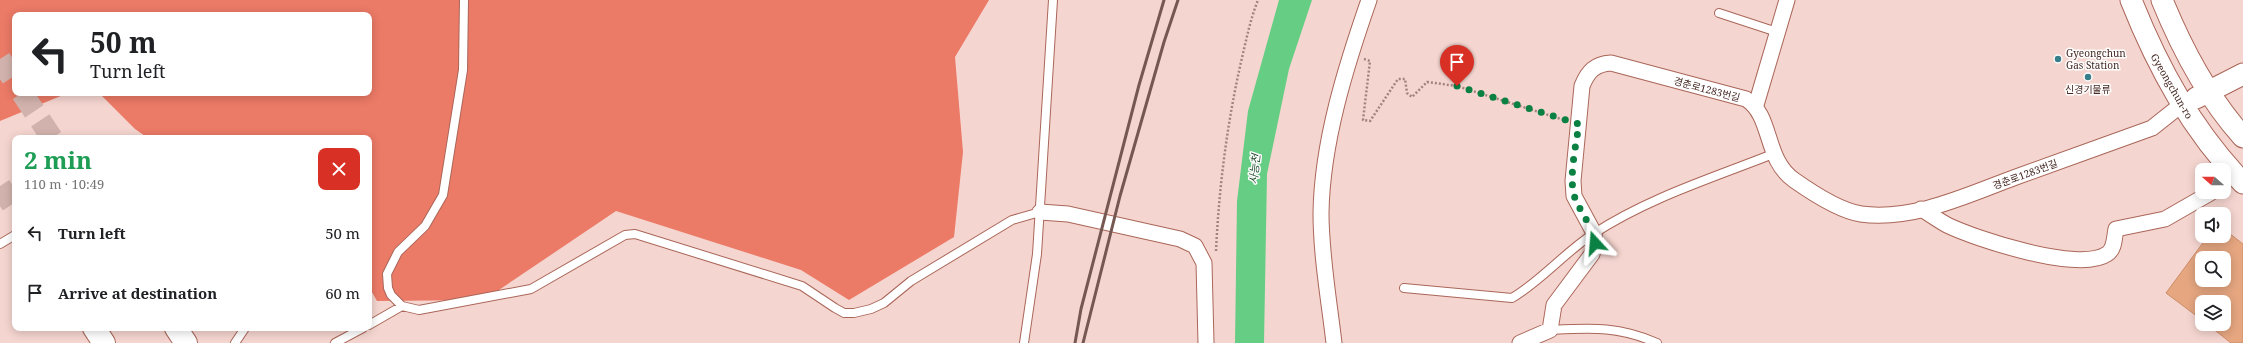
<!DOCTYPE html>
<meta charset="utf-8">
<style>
:root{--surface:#fff;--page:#f2f2f2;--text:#202124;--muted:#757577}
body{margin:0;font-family:"Noto Serif","Noto Sans KR",serif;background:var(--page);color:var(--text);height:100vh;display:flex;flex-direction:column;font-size:15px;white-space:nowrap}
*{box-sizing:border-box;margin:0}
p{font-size:13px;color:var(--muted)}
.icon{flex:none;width:22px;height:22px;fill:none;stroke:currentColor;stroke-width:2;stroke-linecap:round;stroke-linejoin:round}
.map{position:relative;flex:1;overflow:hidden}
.side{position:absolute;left:12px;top:135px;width:360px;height:196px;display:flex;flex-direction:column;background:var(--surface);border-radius:8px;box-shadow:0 2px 10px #0003}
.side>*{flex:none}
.top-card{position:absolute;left:12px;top:12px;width:360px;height:84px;border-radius:8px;box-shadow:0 2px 10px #0003;background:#fff;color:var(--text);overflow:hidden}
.needle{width:26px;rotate:291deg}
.fabs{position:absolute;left:2195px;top:163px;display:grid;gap:8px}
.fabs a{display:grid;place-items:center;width:36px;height:36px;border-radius:8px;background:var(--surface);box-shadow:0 2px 10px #0003;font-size:20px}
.pin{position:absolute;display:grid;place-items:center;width:34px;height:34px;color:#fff;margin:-41px -17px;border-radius:50% 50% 50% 0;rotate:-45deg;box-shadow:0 0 4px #0007}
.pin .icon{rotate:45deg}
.me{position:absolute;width:44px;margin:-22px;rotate:341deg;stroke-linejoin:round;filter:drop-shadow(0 0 3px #0008)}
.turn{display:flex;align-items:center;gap:14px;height:84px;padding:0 12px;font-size:18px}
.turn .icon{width:52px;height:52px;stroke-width:2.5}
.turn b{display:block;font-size:28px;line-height:34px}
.round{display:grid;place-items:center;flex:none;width:42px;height:42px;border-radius:8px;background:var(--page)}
.headline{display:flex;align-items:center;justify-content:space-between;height:68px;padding:0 12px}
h1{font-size:24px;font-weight:700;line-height:30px;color:#1e9e55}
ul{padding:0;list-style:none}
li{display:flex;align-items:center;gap:12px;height:60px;padding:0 12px}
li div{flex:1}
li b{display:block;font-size:15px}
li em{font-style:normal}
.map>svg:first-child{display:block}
.forest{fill:#eb7a66}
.water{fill:#66ce84}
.building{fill:#e5a680;stroke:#cb8d69;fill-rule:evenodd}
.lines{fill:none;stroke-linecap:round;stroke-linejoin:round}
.highway-tunnel{stroke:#d2b2ac;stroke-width:22;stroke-dasharray:22 11;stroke-linecap:butt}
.lane-casing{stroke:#aa6659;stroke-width:10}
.street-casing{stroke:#aa6659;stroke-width:17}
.secondary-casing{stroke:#aa6659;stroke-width:23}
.highway-casing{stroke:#aa6659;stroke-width:24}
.path{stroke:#a2847e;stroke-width:2.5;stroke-dasharray:2 2;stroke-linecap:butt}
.lane{stroke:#fff;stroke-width:8}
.street{stroke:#fff;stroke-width:15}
.secondary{stroke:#fff;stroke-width:21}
.highway{stroke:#fff;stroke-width:22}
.rail{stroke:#765852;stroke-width:3}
.route{stroke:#0b8043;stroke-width:7;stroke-dasharray:0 12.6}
.poi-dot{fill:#387e8a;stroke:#fefefe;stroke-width:1.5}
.labels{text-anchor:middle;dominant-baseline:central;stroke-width:3;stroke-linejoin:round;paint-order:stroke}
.poi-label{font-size:10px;fill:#442722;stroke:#fefefe;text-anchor:start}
.street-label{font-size:10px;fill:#442722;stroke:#fefefe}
.water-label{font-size:11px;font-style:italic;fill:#214b2d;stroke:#fefefe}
</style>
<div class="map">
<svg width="2243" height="343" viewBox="0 0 2243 343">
<rect width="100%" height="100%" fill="#f5d5cf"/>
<path class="forest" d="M 0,0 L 989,0 L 955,57 L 963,152 L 954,237 L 849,300 L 801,270 L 616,211 L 484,300 L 377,301 L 369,287 L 369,138 L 148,138 L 135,129 L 99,93 L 369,93 L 369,15 L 15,15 L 15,93 L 68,93 L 0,121 Z"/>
<path class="water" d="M 1279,0 L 1312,0 L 1289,69 L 1267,174 L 1264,343 L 1235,343 L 1237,201 L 1248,111 Z"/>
<path class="building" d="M 2224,229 L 2243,244 L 2243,343 L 2231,343 L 2207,324 L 2224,324 L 2224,302 L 2202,302 L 2202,320 L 2166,293 L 2208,236 L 2224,236 ZM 2202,258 L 2224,258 L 2224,280 L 2202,280 Z"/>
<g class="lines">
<path class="highway-tunnel" d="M 0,59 L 15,82
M 22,93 L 52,138
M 0,186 L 15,209"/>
<g class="lane-casing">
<path id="lane" d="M 1719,13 L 1777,32
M 0,244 L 15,235
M 1404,288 L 1512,298 C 1541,281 1564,253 1593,234 C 1648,198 1712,178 1773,154
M 402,306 L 391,295 L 388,288 L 387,274 L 398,252 L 425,226 L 443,195 L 463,70 L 464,0
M 369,325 L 402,306 L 419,310 L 531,289 L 625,235 L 635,234 L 802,286 L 835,308 L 844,313 L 854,313 L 871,309 L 884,303 L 911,281 L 1012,220 L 1040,212
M 1550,330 C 1592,328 1618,326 1657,343
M 235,343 L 245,328
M 335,343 L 363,328
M 1024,343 L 1037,254 L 1053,0"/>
</g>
<g class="street-casing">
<path id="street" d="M 1756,105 L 1787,0
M 1921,209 C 1930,214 1938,220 1947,225 C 1976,239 2079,273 2107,254 C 2115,249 2114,238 2116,229 L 2165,219 L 2212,192
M 1040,212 L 1068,214 L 1180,239 L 1195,246 L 1204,263 L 1206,343
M 1334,343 C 1329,300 1321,256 1321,213 C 1322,142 1346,66 1369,0
M 1520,343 L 1550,330 L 1554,305 L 1592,254 L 1595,243 L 1594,233 L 1574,196 L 1573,181 L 1582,86 C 1588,71 1595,64 1611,63 L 1746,99 C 1773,116 1764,159 1794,180 C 1811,192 1841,211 1861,214 C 1914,221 1967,195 2016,177 C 2061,161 2107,144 2152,128 L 2181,105"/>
</g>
<g class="secondary-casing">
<path id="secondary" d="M 2131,0 C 2158,68 2192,130 2243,183
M 2162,0 C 2182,49 2207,97 2243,137
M 2196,98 L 2243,74"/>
</g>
<g class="highway-casing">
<path id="highway" d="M 94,328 L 104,343
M 176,328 L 186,343"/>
</g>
<path class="path" d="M 1364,59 L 1370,61 L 1363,120 L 1370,121 L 1398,79 L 1405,79 L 1407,93 L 1412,97 L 1427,82 L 1457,86 L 1564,120
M 1216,251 C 1219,187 1227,124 1241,62 C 1246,41 1250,20 1258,0"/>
<use href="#lane" class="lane"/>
<use href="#street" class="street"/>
<use href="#secondary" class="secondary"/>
<use href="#highway" class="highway"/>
<path class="rail" d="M 1075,343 L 1081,309 L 1139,85 L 1164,0
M 1083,343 L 1120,196 L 1164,42 L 1178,0"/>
</g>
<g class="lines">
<path class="route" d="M 1457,86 L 1579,124 C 1576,145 1568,180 1575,198 C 1581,214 1593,226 1595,243"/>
</g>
<g class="poi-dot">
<circle cx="2058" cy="59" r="4"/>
<circle cx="2088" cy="77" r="4"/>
</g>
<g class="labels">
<g class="poi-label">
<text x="2066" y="53">Gyeongchun<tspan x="2066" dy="12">Gas Station</tspan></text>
<text x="2088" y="89" text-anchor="middle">신경기물류</text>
</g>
<g class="street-label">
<text transform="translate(2172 86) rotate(60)">Gyeongchun-ro</text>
<text transform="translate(1707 89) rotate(15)">경춘로1283번길</text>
<text transform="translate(2025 174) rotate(-20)">경춘로1283번길</text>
</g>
<g class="water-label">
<text transform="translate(1254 169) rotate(-84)">사능천</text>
</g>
</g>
</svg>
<div class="fabs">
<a><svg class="needle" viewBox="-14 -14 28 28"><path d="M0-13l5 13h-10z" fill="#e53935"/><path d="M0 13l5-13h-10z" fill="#757577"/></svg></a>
<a><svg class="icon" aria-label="sound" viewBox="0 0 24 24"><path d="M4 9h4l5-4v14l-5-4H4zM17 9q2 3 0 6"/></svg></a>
<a><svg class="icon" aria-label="search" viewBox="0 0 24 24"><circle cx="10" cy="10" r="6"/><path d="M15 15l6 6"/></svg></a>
<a><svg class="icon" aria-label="layers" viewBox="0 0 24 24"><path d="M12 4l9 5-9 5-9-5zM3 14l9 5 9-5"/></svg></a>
</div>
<div class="pin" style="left:1457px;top:86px;background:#d93025"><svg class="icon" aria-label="arrive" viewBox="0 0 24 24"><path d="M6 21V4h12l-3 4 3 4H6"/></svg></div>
<svg class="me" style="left:1595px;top:243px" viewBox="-20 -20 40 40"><path d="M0-17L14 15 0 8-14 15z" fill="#0b8043" stroke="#fff" stroke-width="4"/></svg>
<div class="top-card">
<div class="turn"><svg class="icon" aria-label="left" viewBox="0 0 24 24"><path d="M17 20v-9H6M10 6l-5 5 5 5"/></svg><div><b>50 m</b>Turn left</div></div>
</div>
<section class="side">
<div class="headline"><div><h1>2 min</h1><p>110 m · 10:49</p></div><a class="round" style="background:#d93025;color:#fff"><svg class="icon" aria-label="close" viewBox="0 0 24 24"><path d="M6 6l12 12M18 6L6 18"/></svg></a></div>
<ul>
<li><svg class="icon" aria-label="left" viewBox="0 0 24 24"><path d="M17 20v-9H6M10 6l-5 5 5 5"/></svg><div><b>Turn left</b></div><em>50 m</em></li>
<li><svg class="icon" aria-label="arrive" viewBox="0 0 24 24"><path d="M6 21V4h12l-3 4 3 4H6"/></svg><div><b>Arrive at destination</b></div><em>60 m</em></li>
</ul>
</section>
</div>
